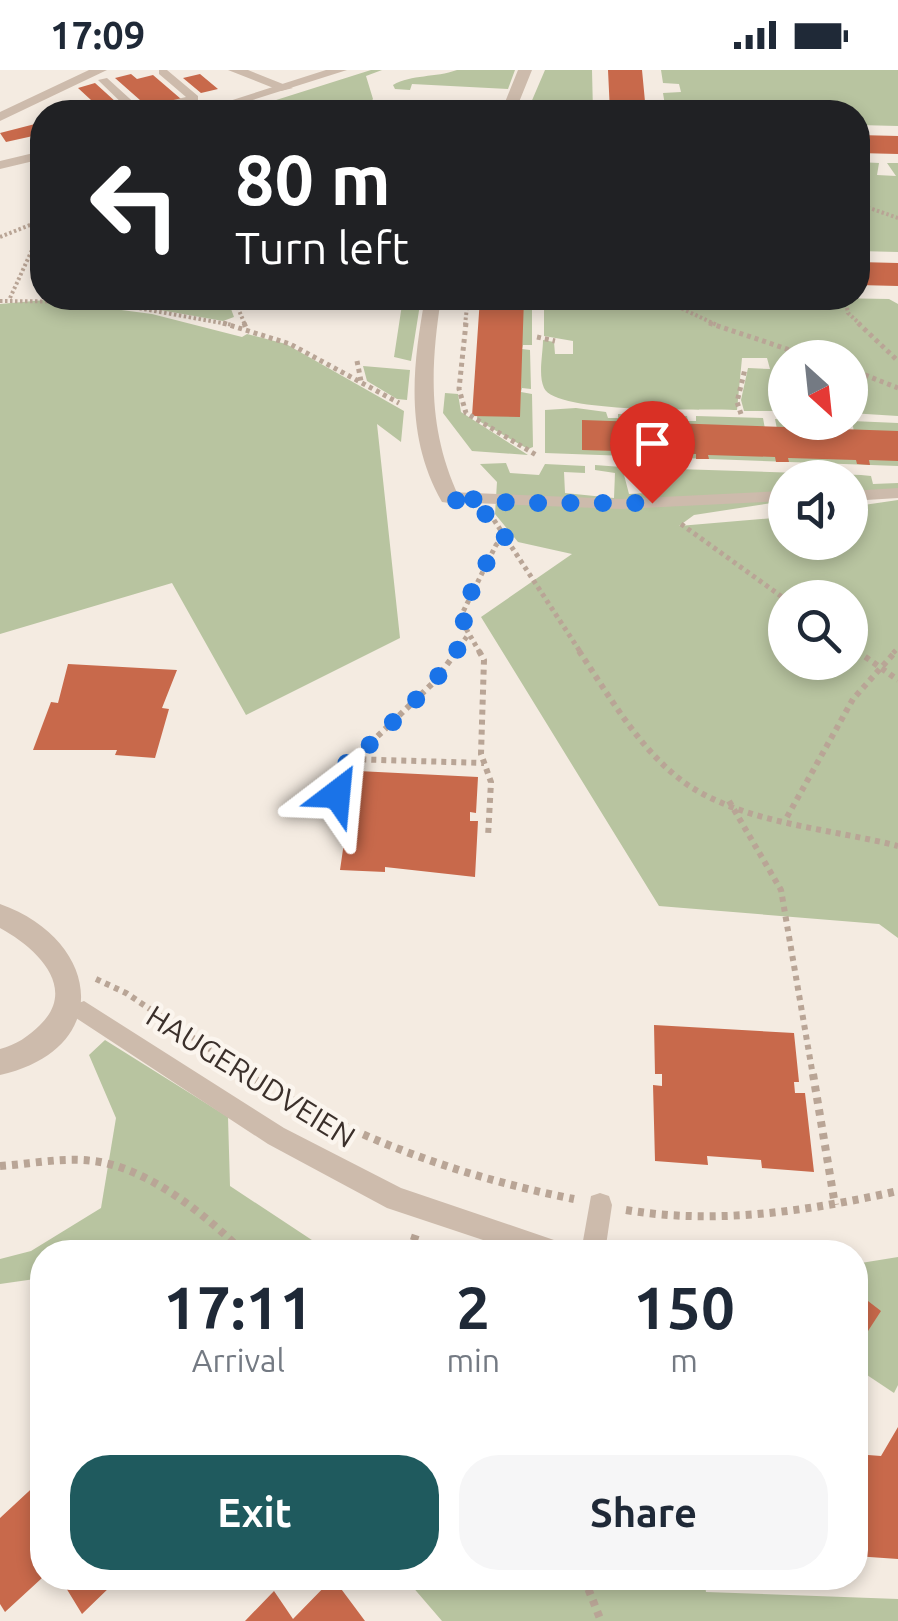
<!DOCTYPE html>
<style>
:root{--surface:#fff;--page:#f6f6f7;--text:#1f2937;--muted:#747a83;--accent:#1f5a5e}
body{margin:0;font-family:Ubuntu,sans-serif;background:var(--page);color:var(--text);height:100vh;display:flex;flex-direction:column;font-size:38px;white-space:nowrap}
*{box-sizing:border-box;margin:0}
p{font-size:32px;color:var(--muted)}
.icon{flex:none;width:55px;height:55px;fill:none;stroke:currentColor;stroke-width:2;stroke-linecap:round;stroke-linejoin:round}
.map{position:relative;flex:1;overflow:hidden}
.sheet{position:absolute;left:30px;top:1170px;width:838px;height:350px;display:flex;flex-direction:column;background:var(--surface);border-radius:40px;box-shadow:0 5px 15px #0003}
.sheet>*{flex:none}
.banner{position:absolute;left:30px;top:30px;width:840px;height:210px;border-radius:40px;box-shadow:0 5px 15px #0003;background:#202124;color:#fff;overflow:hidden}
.needle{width:65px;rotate:153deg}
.controls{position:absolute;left:768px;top:270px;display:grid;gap:20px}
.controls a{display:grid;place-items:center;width:100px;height:100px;border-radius:50%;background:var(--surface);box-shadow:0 5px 15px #0003;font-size:50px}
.pin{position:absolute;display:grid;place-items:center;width:85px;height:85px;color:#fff;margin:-102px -42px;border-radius:50% 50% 50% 0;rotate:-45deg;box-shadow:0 0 10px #0007}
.pin .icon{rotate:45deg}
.me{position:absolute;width:110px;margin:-55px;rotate:29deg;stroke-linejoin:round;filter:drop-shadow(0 0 8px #0008)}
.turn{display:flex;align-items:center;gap:35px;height:210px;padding:0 40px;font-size:45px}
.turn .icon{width:130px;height:130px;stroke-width:2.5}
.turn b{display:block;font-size:70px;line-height:85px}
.eta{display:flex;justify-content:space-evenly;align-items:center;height:170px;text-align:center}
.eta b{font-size:60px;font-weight:600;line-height:70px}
.action{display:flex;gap:20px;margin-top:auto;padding:20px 40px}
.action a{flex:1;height:115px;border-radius:40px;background:var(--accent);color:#fff;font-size:40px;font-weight:600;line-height:115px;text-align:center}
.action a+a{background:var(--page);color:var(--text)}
.status{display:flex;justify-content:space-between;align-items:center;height:70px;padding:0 50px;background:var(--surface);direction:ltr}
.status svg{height:28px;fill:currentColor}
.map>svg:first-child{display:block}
.green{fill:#b8c4a0;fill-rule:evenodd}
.building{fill:#c8694b}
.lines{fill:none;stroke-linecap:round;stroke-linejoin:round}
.path-far3{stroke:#b9a596;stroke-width:4;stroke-dasharray:2.5 2.5;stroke-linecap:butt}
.path-far2{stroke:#b9a596;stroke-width:5;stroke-dasharray:4 4;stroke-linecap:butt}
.path-far1{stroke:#b9a596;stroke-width:6;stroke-dasharray:5 5;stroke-linecap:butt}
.path{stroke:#b9a596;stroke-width:8;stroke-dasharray:6 6;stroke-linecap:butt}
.service{fill:#cdbbac;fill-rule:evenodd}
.minor{fill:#cdbbac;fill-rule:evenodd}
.tertiary{fill:#cdbbac;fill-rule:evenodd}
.route{stroke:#1a73e8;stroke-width:18;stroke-dasharray:0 32.4}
.labels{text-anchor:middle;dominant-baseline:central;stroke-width:9;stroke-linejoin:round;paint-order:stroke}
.street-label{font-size:30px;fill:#3b302b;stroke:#fbf5ee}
</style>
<div class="status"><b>17:09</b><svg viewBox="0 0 49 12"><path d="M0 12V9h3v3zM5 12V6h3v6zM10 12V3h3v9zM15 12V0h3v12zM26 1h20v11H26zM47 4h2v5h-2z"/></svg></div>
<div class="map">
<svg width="898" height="1551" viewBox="0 0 898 1551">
<rect width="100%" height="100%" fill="#f4ebe1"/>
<path class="green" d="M 371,0 L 382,0 L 366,6 L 373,29 L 364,42 L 238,42 Z
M 457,0 L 515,0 L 508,19 L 412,14 L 410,20 L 395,19 L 393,15 C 412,4 435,8 457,0 Z
M 545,0 L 592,0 L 593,42 L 527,42 Z
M 661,0 L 898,0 L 898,56 L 858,55 L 858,42 L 815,42 L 815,36 L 830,36 L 828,30 L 809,30 L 811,42 L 666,42 L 663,23 L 681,22 L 679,14 L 663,13 Z
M 858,92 L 879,93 L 877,105 L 896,106 L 887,93 L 898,93 L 898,182 L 858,181 Z
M 91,228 L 227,228 L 234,247 L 223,251 Z
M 403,228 L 421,228 L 411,291 L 394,287 Z
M 482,228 L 533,228 L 533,235 L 524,234 L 523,238 L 532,239 L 532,275 L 523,275 L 522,279 L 530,280 L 531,319 L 522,318 L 521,322 L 532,324 L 533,377 L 528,379 L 477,350 Z
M 544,228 L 679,228 L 681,237 L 703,238 L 703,228 L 815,228 L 817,232 L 830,233 L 830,228 L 889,229 L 898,234 L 898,346 L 850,343 L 850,288 L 785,288 L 785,341 L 744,341 L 741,330 L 748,298 L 770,299 L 767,288 L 742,288 L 737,340 C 705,339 555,344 544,318 C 538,305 543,284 543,270 L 554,272 L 555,284 L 573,284 L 573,271 L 544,266 Z
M 45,230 L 152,244 L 242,267 L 247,264 L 286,274 L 404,341 L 401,372 L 377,354 L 400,568 L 246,645 L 172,513 L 0,564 L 0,234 Z
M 363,296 L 410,300 L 407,330 L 397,329 L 367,311 Z
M 445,323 L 458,324 L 461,342 L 528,385 L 472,381 L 443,343 Z
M 576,338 L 606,342 L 608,348 L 618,348 L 618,344 L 687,346 L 688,351 L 696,351 L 696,346 L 763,348 L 765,359 L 777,359 L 775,349 L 842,353 L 846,362 L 854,362 L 852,351 L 898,353 L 898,396 L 545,383 L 545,340 Z
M 506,393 L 510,403 L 539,405 L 545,394 L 585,396 L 585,403 L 564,402 L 565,423 L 614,428 L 615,403 L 595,400 L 595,395 L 622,397 L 629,424 L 661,422 L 660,403 L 677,399 L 861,405 L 871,406 L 873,414 L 898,413 L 898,419 L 850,423 L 850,408 L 785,408 L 785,431 L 694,445 L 679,456 L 785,447 L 785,472 L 850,472 L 850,437 L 898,430 L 898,868 L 879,854 L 659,836 L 481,547 L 572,484 L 518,472 L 495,444 L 497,412 L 480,394 ZM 785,528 L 850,528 L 850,592 L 785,592 Z
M 105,970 L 228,1047 L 230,1116 L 330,1182 L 42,1182 L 42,1208 L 0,1214 L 0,1189 L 31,1181 L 101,1138 L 116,1048 L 89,985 Z
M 898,1187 L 898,1315 L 894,1323 L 855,1297 L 855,1203 L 861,1193 Z
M 405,1508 L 704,1508 L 706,1522 L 898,1529 L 898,1551 L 442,1551 Z"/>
<path class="building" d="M 608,0 L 642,0 L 646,42 L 610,42 Z
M 131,4 L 137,9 L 153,5 L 181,29 L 149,38 L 115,8 Z
M 200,4 L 218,19 L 201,23 L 183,8 Z
M 95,13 L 127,42 L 104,42 L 78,18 Z
M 35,54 L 42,64 L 6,72 L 0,63 Z
M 858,65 L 898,66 L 898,84 L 858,83 Z
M 858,192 L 898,193 L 898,216 L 858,215 Z
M 480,228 L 524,228 L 520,347 L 472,346 Z
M 582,350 L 898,361 L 898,391 L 869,390 L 870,395 L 857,394 L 856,390 L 788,388 L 789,392 L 776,392 L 775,387 L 708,385 L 709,389 L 696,389 L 696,384 L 629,382 L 629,386 L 617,386 L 617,381 L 582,380 Z
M 68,594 L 177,600 L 162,638 L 169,639 L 155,688 L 115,685 L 117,680 L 33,680 L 51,632 L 58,633 Z
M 358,701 L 478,707 L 476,743 L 470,742 L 470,751 L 478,751 L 475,807 L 385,797 L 385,802 L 340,800 L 348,745 L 357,746 L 358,736 L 353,736 Z
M 654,955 L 794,963 L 799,1012 L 794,1012 L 795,1023 L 805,1023 L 814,1102 L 762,1098 L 761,1090 L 707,1086 L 708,1095 L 655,1091 L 653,1015 L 662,1016 L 662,1004 L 655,1004 Z
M 855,1221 L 881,1241 L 855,1281 Z
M 898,1357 L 898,1489 L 855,1486 L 855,1384 L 881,1386 Z
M 42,1409 L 42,1508 L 5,1542 L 0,1534 L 0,1448 Z
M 60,1508 L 109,1508 L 113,1514 L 82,1544 Z
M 333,1508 L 365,1551 L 245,1551 L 274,1521 L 293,1549 Z"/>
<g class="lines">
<path class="path-far3" d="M 813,36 L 813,42
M 858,134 L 898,148
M 0,167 L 35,153
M 10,228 L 32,180 L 42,180
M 234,228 L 245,255
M 659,228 L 717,255
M 845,228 L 848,243 L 861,255
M 0,231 L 104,232 L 233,255
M 465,255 L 468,228"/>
<path class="path-far2" d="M 223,253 L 290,274 L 399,333
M 244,253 L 247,260
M 466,253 L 459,319 L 466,343 L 538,386
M 709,253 L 814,288
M 858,253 L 898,291
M 537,267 L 555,271
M 357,291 L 361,311
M 850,299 L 898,318
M 741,344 L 737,332 L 745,299
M 494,450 L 581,583
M 681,454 L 785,529
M 850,576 L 860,583
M 455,583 L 468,565
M 480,583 L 460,548 L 496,475 L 505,466
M 893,583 L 898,578"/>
<path class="path-far1" d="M 479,581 L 484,590 L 481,684 L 491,712 L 488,767
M 579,581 C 610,627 643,686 691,717 C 749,754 832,759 898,776
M 857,581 L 898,610
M 356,687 L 434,612 L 457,581
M 337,724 L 348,689 L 484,693
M 729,731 L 781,820 L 813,1006
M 787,747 L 853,629 L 896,581
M 96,909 L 126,923 L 250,1006"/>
<path class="path" d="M 246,1004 C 349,1066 456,1106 574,1129
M 813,1004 L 835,1135
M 0,1096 C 31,1094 62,1087 93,1091 C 147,1097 206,1145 243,1182
M 626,1140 C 717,1155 808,1141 898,1121
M 410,1182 L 416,1164
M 584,1508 L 601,1551"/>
<path class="service" d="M 159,0 L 167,0 L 198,26 L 198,30 L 150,42 L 131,42 L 98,10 L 107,8 L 140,38 L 186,27 L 159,4 Z
M 898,418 L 898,428 L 850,431 L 850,421 Z
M 785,421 L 785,431 L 621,439 L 449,432 L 441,427 L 449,422 L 621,429 Z
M 84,931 L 284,1058 L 401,1118 L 554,1170 L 563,1173 L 566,1182 L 519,1182 L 387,1138 L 268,1074 L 76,948 L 73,941 L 76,934 Z
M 600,1123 L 609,1126 L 612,1135 L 605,1182 L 581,1182 L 591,1126 Z"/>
<path class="minor" d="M 89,0 L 107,0 L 0,51 L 0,42 Z
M 228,0 L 248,0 L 293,18 L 281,21 Z
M 518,0 L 532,0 L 515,42 L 501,42 Z
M 425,228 L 441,228 C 430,300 428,360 459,427 L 449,433 L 442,432 C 405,367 412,298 425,228 Z"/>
<path class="tertiary" d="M 326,0 L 347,0 L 215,42 L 195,42 Z
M 42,81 L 42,89 L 0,99 L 0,91 Z
M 0,834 C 101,870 115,979 0,1005 L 0,979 C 16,975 29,966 40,955 C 79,917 35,877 0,858 Z"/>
</g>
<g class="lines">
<path class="route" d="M 337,724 L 348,688 L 356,688 L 434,612 L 468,565 L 461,542 L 496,475 L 506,466 L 492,447 L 449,427 L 515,433 L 652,433"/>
</g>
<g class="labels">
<g class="street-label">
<text transform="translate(251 1006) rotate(32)">HAUGERUDVEIEN</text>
</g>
</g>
</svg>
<div class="controls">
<a><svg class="needle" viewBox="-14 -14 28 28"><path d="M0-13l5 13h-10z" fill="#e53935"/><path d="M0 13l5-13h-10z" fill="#747a83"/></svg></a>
<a><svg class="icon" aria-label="sound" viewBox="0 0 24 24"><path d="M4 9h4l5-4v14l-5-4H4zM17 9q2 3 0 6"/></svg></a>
<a><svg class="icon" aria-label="search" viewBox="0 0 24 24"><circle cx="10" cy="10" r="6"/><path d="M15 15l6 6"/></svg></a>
</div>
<div class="pin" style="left:652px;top:433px;background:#d93025"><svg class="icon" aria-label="arrive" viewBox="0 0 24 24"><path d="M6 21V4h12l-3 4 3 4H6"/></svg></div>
<svg class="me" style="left:337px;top:724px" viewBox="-20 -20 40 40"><path d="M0-17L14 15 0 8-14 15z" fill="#1a73e8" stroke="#fff" stroke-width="4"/></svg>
<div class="banner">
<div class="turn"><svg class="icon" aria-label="left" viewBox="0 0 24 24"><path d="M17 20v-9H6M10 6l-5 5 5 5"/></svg><div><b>80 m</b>Turn left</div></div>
</div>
<section class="sheet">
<div class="eta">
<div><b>17:11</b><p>Arrival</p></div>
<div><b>2</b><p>min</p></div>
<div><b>150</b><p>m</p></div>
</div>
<div class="action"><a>Exit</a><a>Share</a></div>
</section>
</div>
